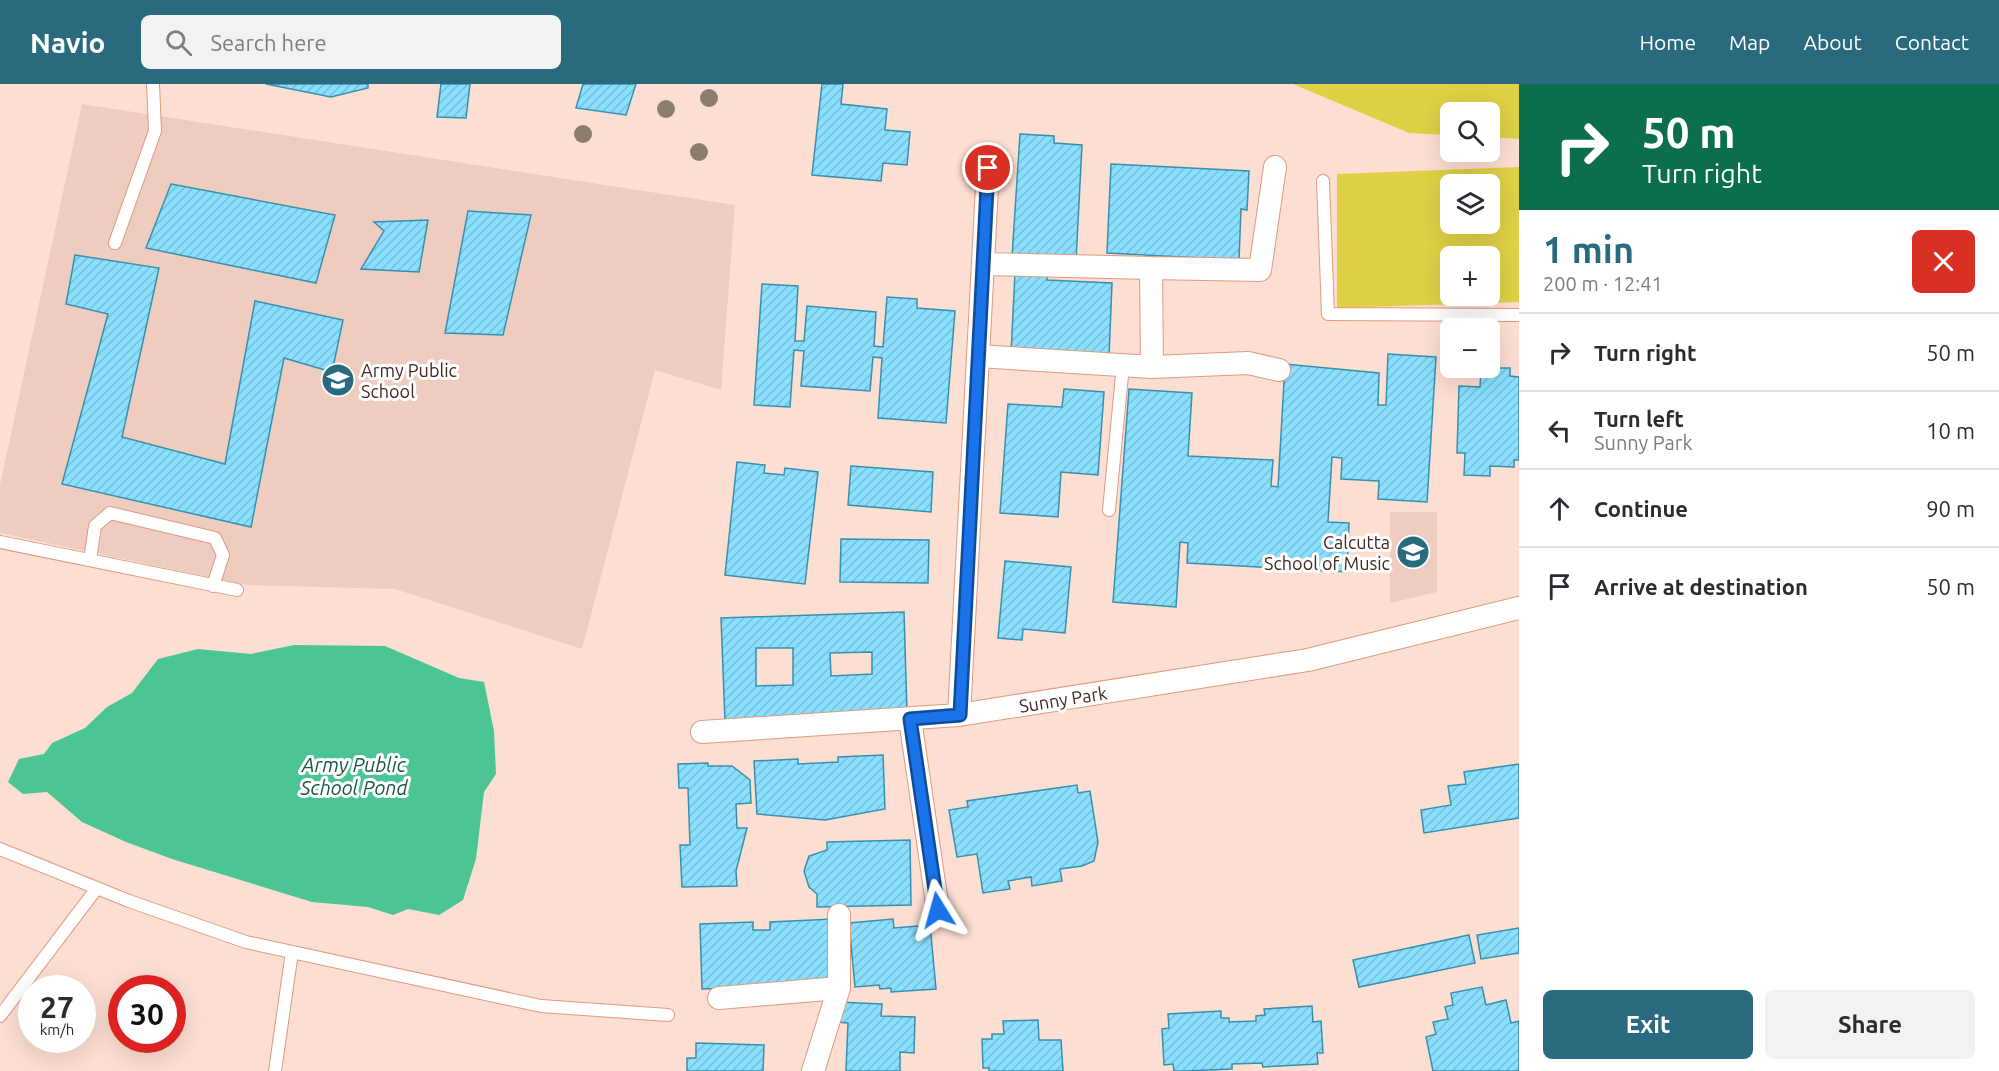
<!DOCTYPE html>
<meta charset="utf-8">
<style>
:root{--surface:#fff;--page:#f2f2f3;--text:#2b2b33;--muted:#7c7c81;--line:#e1e1e2;--accent:#2a6a7f}
body{margin:0;font-family:Ubuntu,sans-serif;background:var(--page);color:var(--text);height:100vh;display:flex;flex-direction:column;font-size:22px;white-space:nowrap}
*{box-sizing:border-box;margin:0}
p{font-size:20px;color:var(--muted)}
.icon{flex:none;width:33px;height:33px;fill:none;stroke:currentColor;stroke-width:2;stroke-linecap:round;stroke-linejoin:round}
.map{position:relative;flex:1;overflow:hidden}
.panel{display:flex;flex-direction:column;background:var(--surface);width:480px}
.panel>*{flex:none}
.hud{background:#0b6e4f;color:#fff;overflow:hidden}
.tools{position:absolute;left:1440px;top:18px;display:grid;gap:12px}
.tools a{display:grid;place-items:center;width:60px;height:60px;border-radius:9px;background:var(--surface);box-shadow:0 6px 24px #0002;font-size:30px}
.speed{position:absolute;left:18px;top:891px;display:flex;gap:12px;font-size:30px;font-weight:700;text-align:center}
.speed>*{display:grid;place-content:center;width:78px;height:78px;border-radius:50%;background:var(--surface);box-shadow:0 6px 24px #0002;line-height:1}
.speed small{font-size:15px;font-weight:400}
.speed .limit{border:9px solid #d22;background:#fff;color:#111}
.pin{position:absolute;display:grid;place-items:center;width:51px;height:51px;color:#fff;margin:-26px;border:3px solid #fff;border-radius:50%;box-shadow:0 2px 6px #0007}
.me{position:absolute;width:66px;margin:-33px;rotate:352deg;stroke-linejoin:round;filter:drop-shadow(0 0 4px #0008)}
.turn{display:flex;align-items:center;gap:21px;height:126px;padding:0 24px;font-size:27px}
.turn .icon{width:78px;height:78px;stroke-width:2.5}
.turn b{display:block;font-size:42px;line-height:51px}
.round{display:grid;place-items:center;flex:none;width:63px;height:63px;border-radius:9px;background:var(--page)}
.summary{display:flex;align-items:center;justify-content:space-between;height:102px;padding:0 24px}
h1{font-size:36px;font-weight:700;line-height:45px;color:var(--accent)}
.primary-button{display:flex;gap:12px;margin-top:auto;padding:12px 24px}
.primary-button a{flex:1;height:69px;border-radius:9px;background:var(--accent);color:#fff;font-size:24px;font-weight:700;line-height:69px;text-align:center}
.primary-button a+a{background:var(--page);color:var(--text)}
ul{padding:0;list-style:none}
li{display:flex;align-items:center;gap:18px;height:78px;padding:0 24px;border-top:2px solid var(--line)}
li div{flex:1}
li b{display:block;font-size:22px}
li em{font-style:normal}
header{display:flex;align-items:center;gap:36px;box-sizing:border-box;height:84px;padding:0 30px;background:var(--accent);color:#fff}
header strong{font-size:28px}
nav{display:flex;gap:33px;margin-inline-start:auto;font-size:21px}
.search{width:420px;height:54px;background:var(--page);display:flex;align-items:center;gap:15px;box-sizing:border-box;padding:0 21px;border-radius:9px;color:var(--muted);font-size:22px}
main{display:flex;flex:1;min-height:0}
.map>svg:first-child{display:block}
.built{fill:#eecdc0}
.grass{fill:#dfd046;fill-rule:evenodd}
.water{fill:#4bc594}
.building{fill:url(#building-hatch);stroke:#3890ad;stroke-width:1.5;fill-rule:evenodd}
.lines{fill:none;stroke-linecap:round;stroke-linejoin:round}
.lane-casing{stroke:#e09a7e;stroke-width:14}
.street-casing{stroke:#e09a7e;stroke-width:24}
.lane{stroke:#fff;stroke-width:12}
.street{stroke:#fff;stroke-width:22}
.tree{fill:#8d7e6b}
.route-casing{stroke:#114b97;stroke-width:15}
.route{stroke:#1a73e8;stroke-width:10}
.labels{text-anchor:middle;dominant-baseline:central;stroke-width:6;stroke-linejoin:round;paint-order:stroke}
.poi-label{font-size:18px;fill:#43271c;stroke:#fff;text-anchor:start}
.street-label{font-size:18px;fill:#43271c;stroke:#fff}
.water-label{font-size:20px;font-style:italic;fill:#195940;stroke:#fff}
</style>
<header>
<strong>Navio</strong>
<div class="search"><svg class="icon" aria-label="search" viewBox="0 0 24 24"><circle cx="10" cy="10" r="6"/><path d="M15 15l6 6"/></svg>Search here</div>
<nav><a>Home</a><a>Map</a><a>About</a><a>Contact</a></nav>
</header>
<main>
<div class="map">
<svg width="1519" height="987" viewBox="0 0 1519 987">
<defs>
<pattern id="building-hatch" width="6" height="6" patternUnits="userSpaceOnUse" patternTransform="scale(1.5)"><rect width="6" height="6" fill="#89dffd"/><path d="M-1 1l2-2M0 6l6-6M5 7l2-2" fill="none" stroke="#77bfd8"/></pattern>
</defs>
<rect width="100%" height="100%" fill="#fcded2"/>
<path class="built" d="M 82,20 L 735,121 L 721,306 L 655,286 L 582,565 L 395,505 L 247,501 L 0,449 L 0,401 Z
M 1390,428 L 1437,428 L 1437,508 L 1390,519 Z"/>
<path class="grass" d="M 1293,0 L 1519,0 L 1519,55 L 1490,53 L 1490,28 L 1450,28 L 1450,51 L 1409,49 Z
M 1519,83 L 1519,218 L 1337,224 L 1337,90 ZM 1450,100 L 1490,100 L 1490,140 L 1450,140 ZM 1450,172 L 1490,172 L 1490,212 L 1450,212 Z"/>
<path class="water" d="M 294,561 L 385,562 L 459,594 L 484,598 L 494,647 L 496,690 L 484,708 L 476,775 L 463,816 L 439,831 L 408,825 L 393,831 L 368,823 L 312,818 L 172,775 L 126,758 L 82,738 L 47,708 L 23,710 L 8,698 L 19,675 L 44,670 L 52,659 L 85,644 L 107,623 L 132,609 L 158,575 L 198,565 L 251,570 Z"/>
<path class="building" d="M 266,0 L 368,0 L 368,4 L 331,13 Z
M 441,0 L 470,0 L 466,34 L 437,33 Z
M 583,0 L 636,0 L 626,31 L 576,24 Z
M 822,0 L 843,0 L 841,20 L 887,25 L 885,46 L 910,48 L 907,81 L 883,79 L 881,97 L 812,91 Z
M 1020,50 L 1054,52 L 1054,59 L 1082,61 L 1076,177 L 1012,173 Z
M 1111,80 L 1249,87 L 1247,126 L 1241,125 L 1239,176 L 1107,169 Z
M 171,100 L 335,131 L 316,199 L 146,164 Z
M 468,127 L 531,131 L 503,251 L 445,249 Z
M 428,136 L 419,188 L 361,185 L 384,147 L 374,138 Z
M 75,171 L 159,184 L 122,353 L 225,380 L 255,217 L 343,236 L 332,288 L 284,274 L 251,443 L 62,400 L 108,230 L 66,220 Z
M 1015,189 L 1047,190 L 1047,196 L 1112,199 L 1109,273 L 1011,270 Z
M 762,200 L 798,202 L 795,257 L 804,257 L 807,222 L 876,228 L 874,262 L 883,263 L 887,213 L 917,215 L 917,224 L 955,227 L 946,339 L 878,334 L 882,274 L 873,273 L 870,307 L 801,302 L 804,267 L 794,266 L 790,323 L 754,321 Z
M 1388,270 L 1436,273 L 1427,418 L 1378,415 L 1379,397 L 1341,395 L 1342,374 L 1332,373 L 1328,438 L 1349,439 L 1347,488 L 1187,479 L 1188,459 L 1180,458 L 1176,523 L 1113,518 L 1129,305 L 1192,309 L 1188,372 L 1273,376 L 1271,402 L 1278,403 L 1285,280 L 1379,289 L 1378,321 L 1386,321 Z
M 1481,284 L 1510,284 L 1510,292 L 1519,293 L 1519,376 L 1514,376 L 1514,383 L 1490,382 L 1490,392 L 1464,391 L 1465,369 L 1457,369 L 1459,302 L 1480,303 Z
M 1064,305 L 1104,308 L 1098,391 L 1061,388 L 1058,433 L 1000,429 L 1008,320 L 1062,323 Z
M 737,378 L 765,381 L 764,389 L 784,391 L 785,384 L 818,388 L 805,500 L 725,491 Z
M 851,382 L 933,388 L 931,428 L 848,421 Z
M 841,455 L 929,456 L 928,499 L 840,498 Z
M 1005,477 L 1071,483 L 1065,549 L 1023,545 L 1022,556 L 998,554 Z
M 904,528 L 907,630 L 725,637 L 721,534 ZM 756,564 L 793,564 L 793,601 L 756,602 ZM 872,568 L 872,590 L 831,592 L 830,569 Z
M 883,671 L 885,725 L 825,736 L 757,730 L 754,677 L 798,675 L 798,680 L 838,678 L 838,673 Z
M 708,679 L 708,682 L 732,682 L 750,696 L 751,719 L 736,720 L 737,744 L 747,744 L 736,787 L 737,802 L 682,803 L 680,761 L 690,761 L 688,704 L 679,704 L 678,680 Z
M 1519,680 L 1519,734 L 1424,749 L 1421,726 L 1451,721 L 1448,702 L 1466,700 L 1464,688 Z
M 1077,701 L 1078,709 L 1090,707 L 1098,758 L 1094,777 L 1082,782 L 1060,785 L 1062,797 L 1032,802 L 1031,793 L 1008,797 L 1010,805 L 983,809 L 977,770 L 957,773 L 949,726 L 968,723 L 967,717 Z
M 910,756 L 911,821 L 817,823 L 817,810 L 809,803 L 804,787 L 809,772 L 827,766 L 827,758 Z
M 833,835 L 835,901 L 702,905 L 700,840 L 753,838 L 753,846 L 770,846 L 770,838 Z
M 893,835 L 894,844 L 930,841 L 936,905 L 891,908 L 891,904 L 880,905 L 879,901 L 855,903 L 849,839 Z
M 1519,844 L 1519,869 L 1481,875 L 1477,851 Z
M 1469,851 L 1475,879 L 1359,903 L 1353,876 Z
M 1482,903 L 1486,921 L 1506,916 L 1511,939 L 1519,937 L 1519,987 L 1433,987 L 1426,953 L 1436,950 L 1433,938 L 1448,935 L 1445,923 L 1453,921 L 1451,909 Z
M 837,918 L 882,920 L 881,932 L 915,933 L 914,969 L 900,968 L 900,987 L 846,987 L 848,939 L 836,938 Z
M 1312,922 L 1313,938 L 1321,937 L 1323,969 L 1317,969 L 1318,980 L 1263,983 L 1262,979 L 1232,980 L 1232,985 L 1185,987 L 1174,987 L 1173,980 L 1164,981 L 1162,945 L 1169,944 L 1168,930 L 1221,927 L 1221,934 L 1229,934 L 1229,938 L 1256,937 L 1256,932 L 1265,931 L 1264,925 Z
M 1038,936 L 1039,956 L 1061,956 L 1063,987 L 989,987 L 989,984 L 983,984 L 982,955 L 992,955 L 992,950 L 1004,950 L 1003,937 Z
M 696,959 L 764,961 L 763,987 L 687,987 L 687,974 L 696,974 Z"/>
<g class="lines">
<g class="lane-casing">
<path id="lane" d="M 1323,97 L 1328,230 L 1519,231
M 115,159 L 155,47 L 153,0
M 1109,426 L 1123,281
M 0,458 L 237,506
M 90,476 L 95,442 L 110,429 L 215,454 L 223,471 L 213,502
M 0,765 L 129,817 L 246,858 L 541,922 L 668,931
M 0,932 L 97,804
M 275,987 L 292,868"/>
</g>
<g class="street-casing">
<path id="street" d="M 988,84 L 959,631 L 1308,576 L 1519,524
M 983,180 L 1151,184
M 978,272 L 1152,283 L 1151,184 L 1260,186 L 1275,83
M 1152,283 L 1248,279 L 1279,286
M 910,635 L 938,826
M 702,648 L 959,631
M 719,914 L 839,904 L 839,831
M 813,987 L 839,904"/>
</g>
<use href="#lane" class="lane"/>
<use href="#street" class="street"/>
</g>
<g class="tree">
<circle cx="709" cy="14" r="9"/>
<circle cx="666" cy="25" r="9"/>
<circle cx="583" cy="50" r="9"/>
<circle cx="699" cy="68" r="9"/>
</g>
<g class="lines">
<g class="route-casing">
<path id="route" d="M 938,826 L 910,635 L 960,631 L 988,84"/>
</g>
<use href="#route" class="route"/>
</g>
<defs>
<g id="school-disc" transform="scale(1.725)"><circle r="9.5" fill="#2a6a7f" stroke="#fff"/><path d="M0-5L7-2L0 1L-7-2ZM-4 1L0 2.5L4 1V4Q0 6-4 4Z" fill="#fff"/></g>
</defs>
<g fill-rule="evenodd">
<use href="#school-disc" x="338" y="296"/>
<use href="#school-disc" x="1413" y="468"/>
</g>
<g class="labels">
<g class="poi-label">
<text x="361" y="286">Army Public<tspan x="361" dy="21">School</tspan></text>
<text x="1390" y="458" text-anchor="end">Calcutta<tspan x="1390" dy="21">School of Music</tspan></text>
</g>
<g class="street-label">
<text transform="translate(1063 615) rotate(-9)">Sunny Park</text>
</g>
<g class="water-label">
<text x="354" y="680">Army Public<tspan x="354" dy="23">School Pond</tspan></text>
</g>
</g>
</svg>
<div class="tools">
<a><svg class="icon" aria-label="search" viewBox="0 0 24 24"><circle cx="10" cy="10" r="6"/><path d="M15 15l6 6"/></svg></a>
<a><svg class="icon" aria-label="layers" viewBox="0 0 24 24"><path d="M12 4l9 5-9 5-9-5zM3 14l9 5 9-5"/></svg></a>
<a>+</a>
<a>−</a>
</div>
<div class="speed"><div>27<small>km/h</small></div><div class="limit">30</div></div>
<div class="pin" style="left:988px;top:84px;background:#d93025"><svg class="icon" aria-label="arrive" viewBox="0 0 24 24"><path d="M6 21V4h12l-3 4 3 4H6"/></svg></div>
<svg class="me" style="left:938px;top:826px" viewBox="-20 -20 40 40"><path d="M0-17L14 15 0 8-14 15z" fill="#1a73e8" stroke="#fff" stroke-width="4"/></svg>
</div>
<section class="panel">
<div class="hud">
<div class="turn"><svg class="icon" aria-label="right" viewBox="0 0 24 24"><path d="M7 20v-9h11M14 6l5 5-5 5"/></svg><div><b>50 m</b>Turn right</div></div>
</div>
<div class="summary"><div><h1>1 min</h1><p>200 m · 12:41</p></div><a class="round" style="background:#d93025;color:#fff"><svg class="icon" aria-label="close" viewBox="0 0 24 24"><path d="M6 6l12 12M18 6L6 18"/></svg></a></div>
<ul>
<li><svg class="icon" aria-label="right" viewBox="0 0 24 24"><path d="M7 20v-9h11M14 6l5 5-5 5"/></svg><div><b>Turn right</b></div><em>50 m</em></li>
<li><svg class="icon" aria-label="left" viewBox="0 0 24 24"><path d="M17 20v-9H6M10 6l-5 5 5 5"/></svg><div><b>Turn left</b><p>Sunny Park</p></div><em>10 m</em></li>
<li><svg class="icon" aria-label="ahead" viewBox="0 0 24 24"><path d="M12 20V5M6 11l6-6 6 6"/></svg><div><b>Continue</b></div><em>90 m</em></li>
<li><svg class="icon" aria-label="arrive" viewBox="0 0 24 24"><path d="M6 21V4h12l-3 4 3 4H6"/></svg><div><b>Arrive at destination</b></div><em>50 m</em></li>
</ul>
<div class="primary-button"><a>Exit</a><a>Share</a></div>
</section>
</main>
